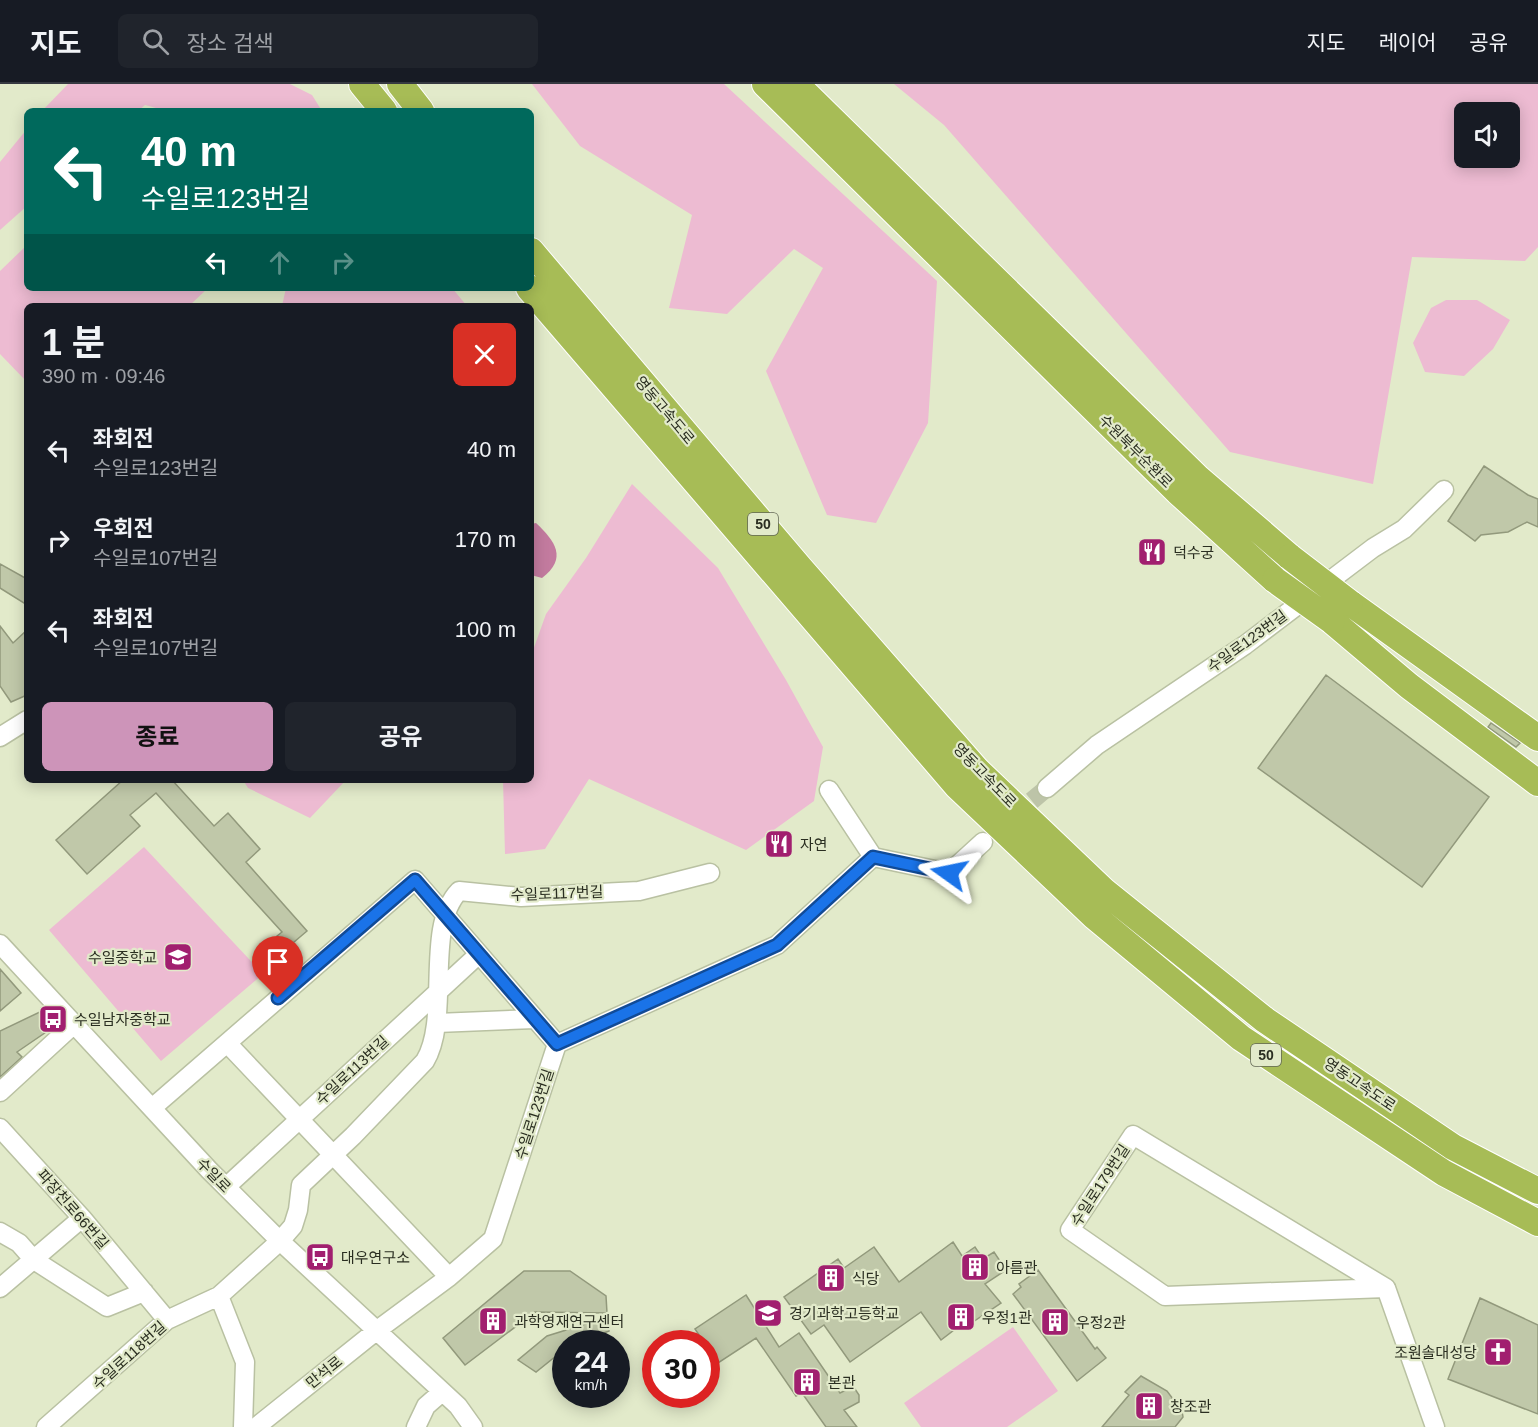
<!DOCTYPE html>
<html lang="ko">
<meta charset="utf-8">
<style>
:root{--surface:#171b24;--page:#20242c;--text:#f1f3f6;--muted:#9ea1a6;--line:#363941;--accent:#cd94b9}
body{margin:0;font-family:Arial,"Noto Sans KR",sans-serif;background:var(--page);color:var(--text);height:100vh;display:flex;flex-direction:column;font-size:22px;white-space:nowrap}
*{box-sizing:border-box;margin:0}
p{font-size:20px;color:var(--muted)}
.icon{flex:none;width:33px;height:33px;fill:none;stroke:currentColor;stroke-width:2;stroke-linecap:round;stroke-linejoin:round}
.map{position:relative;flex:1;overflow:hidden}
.side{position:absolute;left:24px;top:219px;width:510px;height:480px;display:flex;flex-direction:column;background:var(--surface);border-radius:9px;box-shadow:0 3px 15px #0003}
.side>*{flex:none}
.hud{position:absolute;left:24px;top:24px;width:510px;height:183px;border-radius:9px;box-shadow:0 3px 15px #0003;background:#00695c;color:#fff;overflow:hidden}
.tools{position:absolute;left:1454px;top:18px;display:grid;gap:12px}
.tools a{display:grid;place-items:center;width:66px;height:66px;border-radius:9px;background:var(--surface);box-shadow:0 3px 15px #0003;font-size:30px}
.speed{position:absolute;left:552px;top:1246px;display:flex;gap:12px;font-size:30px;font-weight:700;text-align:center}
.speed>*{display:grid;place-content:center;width:78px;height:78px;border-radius:50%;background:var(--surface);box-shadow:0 3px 15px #0003;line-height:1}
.speed small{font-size:15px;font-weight:400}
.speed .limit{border:9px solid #d22;background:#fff;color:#111}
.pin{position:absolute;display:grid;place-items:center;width:51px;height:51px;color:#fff;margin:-62px -26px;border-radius:50% 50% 50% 0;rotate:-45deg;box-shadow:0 0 6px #0007}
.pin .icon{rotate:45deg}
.me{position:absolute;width:66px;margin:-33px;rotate:282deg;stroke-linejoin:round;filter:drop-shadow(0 0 4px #0008)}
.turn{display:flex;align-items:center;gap:21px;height:126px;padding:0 18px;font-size:27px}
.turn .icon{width:78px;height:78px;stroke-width:2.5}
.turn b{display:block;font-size:42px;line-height:51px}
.lanes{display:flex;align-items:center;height:57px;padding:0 18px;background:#0003;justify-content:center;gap:30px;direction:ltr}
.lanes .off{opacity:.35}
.round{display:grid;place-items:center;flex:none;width:63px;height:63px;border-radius:9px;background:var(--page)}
.overview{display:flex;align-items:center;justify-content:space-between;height:102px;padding:0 18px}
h1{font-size:36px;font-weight:700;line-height:45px}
.primary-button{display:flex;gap:12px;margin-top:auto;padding:12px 18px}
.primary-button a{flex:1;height:69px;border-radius:9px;background:var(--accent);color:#111;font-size:24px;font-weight:700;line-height:69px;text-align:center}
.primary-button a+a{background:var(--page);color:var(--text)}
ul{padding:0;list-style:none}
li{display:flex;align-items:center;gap:18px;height:90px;padding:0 18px}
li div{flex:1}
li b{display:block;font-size:22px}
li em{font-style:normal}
header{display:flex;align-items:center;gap:36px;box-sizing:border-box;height:84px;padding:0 30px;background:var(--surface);border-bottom:2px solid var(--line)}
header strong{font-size:28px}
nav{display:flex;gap:33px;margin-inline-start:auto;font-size:21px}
.search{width:420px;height:54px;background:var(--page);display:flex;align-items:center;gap:15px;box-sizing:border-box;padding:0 21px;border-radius:9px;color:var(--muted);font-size:22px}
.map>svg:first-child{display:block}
.green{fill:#edbbd2;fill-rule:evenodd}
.water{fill:#c37b9f}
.building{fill:#c0c8a9;stroke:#92997c;stroke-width:1.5}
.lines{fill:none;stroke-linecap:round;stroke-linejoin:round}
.minor-tunnel{stroke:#bdc4a8;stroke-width:18;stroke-dasharray:18 9;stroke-linecap:butt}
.minor-casing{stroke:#b9c1a2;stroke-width:21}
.highway-casing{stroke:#fff;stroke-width:28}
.minor{stroke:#fff;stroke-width:18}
.highway{stroke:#a7bc56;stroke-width:26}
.highway-bridge-casing{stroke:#fff;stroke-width:28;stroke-linecap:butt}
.highway-bridge{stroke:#a7bc56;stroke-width:26}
.route-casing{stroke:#114b97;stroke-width:15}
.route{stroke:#1a73e8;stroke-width:10}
.labels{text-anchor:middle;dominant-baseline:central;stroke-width:4.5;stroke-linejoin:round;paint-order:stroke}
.shield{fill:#e2eaca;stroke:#616654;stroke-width:1.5}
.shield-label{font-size:14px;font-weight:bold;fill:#2a2e21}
.street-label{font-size:15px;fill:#2a2e21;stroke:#e2eaca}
.poi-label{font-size:15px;fill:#2a2e21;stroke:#e2eaca;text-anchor:start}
</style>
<header>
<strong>지도</strong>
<div class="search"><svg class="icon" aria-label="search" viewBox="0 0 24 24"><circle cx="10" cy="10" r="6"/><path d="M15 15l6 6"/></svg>장소 검색</div>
<nav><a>지도</a><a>레이어</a><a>공유</a></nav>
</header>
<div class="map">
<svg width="1538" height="1343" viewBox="0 0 1538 1343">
<rect width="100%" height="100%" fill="#e2eaca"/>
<path class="green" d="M 68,0 L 290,0 L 312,11 L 322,27 L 167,27 L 145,21 L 138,27 L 42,27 Z
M 532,0 L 724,0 L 937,197 L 928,339 L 876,439 L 827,431 L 766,287 L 823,184 L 794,165 L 727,230 L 669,224 L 692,131 L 580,62 Z
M 894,0 L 1538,0 L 1538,163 L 1525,177 L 1412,173 L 1373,400 L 1230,368 L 944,41 ZM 1509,28 L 1509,74 L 1464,74 L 1464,28 Z
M 27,45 L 27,122 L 0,146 L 0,78 Z
M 27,161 L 27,204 L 208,204 L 189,222 L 27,222 L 27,298 L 0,270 L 0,187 Z
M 286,204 L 452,204 L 467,222 L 282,222 Z
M 1446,216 L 1477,216 L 1510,236 L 1493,265 L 1464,292 L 1425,288 L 1413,259 L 1431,224 Z
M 632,400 L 718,484 L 786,596 L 823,663 L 814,717 L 746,766 L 589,695 L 545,765 L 505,770 L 503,696 L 531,696 L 531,572 L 546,530 L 586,474 Z
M 243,696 L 346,696 L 310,734 L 248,704 Z
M 144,763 L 263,890 L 161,977 L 49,846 Z
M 1013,1243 L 1058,1307 L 1007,1343 L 921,1343 L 904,1319 Z"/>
<path class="water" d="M 536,439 C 555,457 568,474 542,494 L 531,491 L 531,440 Z"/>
<path class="building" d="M 1484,382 L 1528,411 L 1538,415 L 1538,443 L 1527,438 L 1508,448 L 1481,451 L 1475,457 L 1448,437 Z
M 0,480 L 27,495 L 27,521 L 0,504 Z
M 0,542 L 13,559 L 27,546 L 27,611 L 11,618 L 0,602 Z
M 1326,591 L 1489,713 L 1422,803 L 1258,684 Z
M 1491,639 L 1520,659 L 1516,663 L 1488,643 Z
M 123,696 L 172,696 L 214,742 L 228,729 L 260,765 L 246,778 L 307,847 L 287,864 L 277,852 L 282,848 L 156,709 L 130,731 L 140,742 L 87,790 L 56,756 Z
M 0,885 L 21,909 L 0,927 Z
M 44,926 L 52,944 L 17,968 L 22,973 L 0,993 L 0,947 Z
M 953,1158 L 962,1172 L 975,1163 L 983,1175 L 994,1168 L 1006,1186 L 985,1200 L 1001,1219 L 964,1244 L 962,1240 L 941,1256 L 921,1228 L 850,1278 L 824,1241 L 811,1250 L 784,1213 L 838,1175 L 844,1184 L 874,1163 L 899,1198 Z
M 1038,1186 L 1095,1265 L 1097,1263 L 1106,1274 L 1077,1297 L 1013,1210 L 1021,1203 L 1019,1200 Z
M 524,1187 L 570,1187 L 606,1212 L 607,1229 L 535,1228 L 465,1281 L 443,1254 Z
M 746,1211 L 779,1263 L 799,1249 L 840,1309 L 848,1305 L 855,1305 L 859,1311 L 859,1318 L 844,1326 L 857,1343 L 826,1343 L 802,1309 L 796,1312 L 756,1254 L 718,1279 L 695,1245 Z
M 1480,1214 L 1538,1241 L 1538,1330 L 1448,1295 Z
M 608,1233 L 609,1247 L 577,1260 L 566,1260 L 566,1264 L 536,1288 L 518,1276 L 547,1252 Z
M 1141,1292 L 1167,1307 L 1182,1327 L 1183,1333 L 1175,1343 L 1102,1343 L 1129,1311 L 1125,1308 Z"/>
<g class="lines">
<path class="minor-tunnel" d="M 1011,734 L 1047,704"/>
<g class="minor-casing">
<path id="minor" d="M 0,653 L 27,636
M 1047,704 L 1097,661 L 1245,561 L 1373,464 L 1404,445 L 1444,406
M 829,706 L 873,773
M 0,860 L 209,1086 L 280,1157 L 458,1322 L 473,1343
M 437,939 L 535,935
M 227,959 L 449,1193
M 0,1008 L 74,940
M 152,1024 L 415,796 L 557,960
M 0,1044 L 82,1134 L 167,1236
M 226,1103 L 479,870
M 0,1148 L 19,1159 L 34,1176 L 107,1223 L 144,1208
M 0,1204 L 82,1134
M 1386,1204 L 1165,1212 L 1070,1146 L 1133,1051 L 1386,1204 L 1435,1343
M 219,1212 L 245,1278 L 243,1343
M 46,1343 L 167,1236 L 219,1212 L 280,1157 L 293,1142 L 298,1126 L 301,1101 L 353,1052 L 425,977 C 451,934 424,843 459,807 L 521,813 L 639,807 L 710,789
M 256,1343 L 376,1247 L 449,1193 L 493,1155 L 557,960 L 777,861 L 873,773 L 949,789 L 983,758
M 416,1343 L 426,1322 L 442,1308"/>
</g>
<g class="highway-casing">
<path id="highway" d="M 362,0 L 384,27
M 400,0 L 421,27
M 765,0 L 1178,408 L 1275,496
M 796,0 L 1197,393 L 1290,473
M 531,167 L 800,484 L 977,686 L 1104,807 L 1265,936 L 1453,1063 L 1538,1107
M 529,204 L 957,702 L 1095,833 L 1241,954 L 1444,1089 L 1538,1139
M 1350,519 L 1538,654
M 1332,537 L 1409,602 L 1538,699"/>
</g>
<use href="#minor" class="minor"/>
<use href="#highway" class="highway"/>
<g class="highway-bridge-casing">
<path id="highway-bridge" d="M 1290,473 L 1350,519
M 1275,496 L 1332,537"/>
</g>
<use href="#highway-bridge" class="highway-bridge"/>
</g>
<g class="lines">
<g class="route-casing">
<path id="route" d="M 278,914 L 415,796 L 557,960 L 777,861 L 873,773 L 949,789"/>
</g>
<use href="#route" class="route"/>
</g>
<defs>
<g id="restaurant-square" transform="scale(1.5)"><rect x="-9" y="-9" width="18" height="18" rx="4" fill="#a11f6f" stroke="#e2eaca"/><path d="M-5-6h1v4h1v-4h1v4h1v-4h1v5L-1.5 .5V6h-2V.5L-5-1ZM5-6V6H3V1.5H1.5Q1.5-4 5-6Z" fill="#fff"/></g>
<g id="school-square" transform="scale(1.5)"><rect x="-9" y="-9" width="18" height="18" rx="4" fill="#a11f6f" stroke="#e2eaca"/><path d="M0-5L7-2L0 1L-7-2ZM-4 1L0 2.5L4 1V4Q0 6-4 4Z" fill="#fff"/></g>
<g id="bus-square" transform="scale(1.5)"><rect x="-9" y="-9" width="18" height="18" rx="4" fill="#a11f6f" stroke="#e2eaca"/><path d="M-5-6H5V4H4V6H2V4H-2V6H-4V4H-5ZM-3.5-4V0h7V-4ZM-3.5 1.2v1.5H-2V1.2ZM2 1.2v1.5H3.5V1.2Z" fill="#fff"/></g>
<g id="building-square" transform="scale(1.5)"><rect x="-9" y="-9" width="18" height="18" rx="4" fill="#a11f6f" stroke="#e2eaca"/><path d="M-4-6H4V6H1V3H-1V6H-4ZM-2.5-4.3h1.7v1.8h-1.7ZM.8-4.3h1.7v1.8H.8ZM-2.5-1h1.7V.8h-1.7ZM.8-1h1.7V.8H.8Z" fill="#fff"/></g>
<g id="church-square" transform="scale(1.5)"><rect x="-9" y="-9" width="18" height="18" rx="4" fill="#a11f6f" stroke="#e2eaca"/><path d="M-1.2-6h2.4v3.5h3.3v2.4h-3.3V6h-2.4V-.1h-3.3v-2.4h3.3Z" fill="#fff"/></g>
</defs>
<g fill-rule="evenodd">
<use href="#restaurant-square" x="1152" y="468"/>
<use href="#restaurant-square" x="779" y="760"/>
<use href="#school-square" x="178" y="873"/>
<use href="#bus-square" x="53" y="935"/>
<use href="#bus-square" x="320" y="1173"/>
<use href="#building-square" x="975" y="1183"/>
<use href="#building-square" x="831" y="1194"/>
<use href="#school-square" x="768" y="1229"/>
<use href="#building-square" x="961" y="1233"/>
<use href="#building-square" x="493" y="1237"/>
<use href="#building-square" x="1055" y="1238"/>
<use href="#church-square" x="1498" y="1268"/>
<use href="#building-square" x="807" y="1298"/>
<use href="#building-square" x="1149" y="1322"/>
</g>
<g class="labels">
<g class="shield">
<rect x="748" y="429" width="30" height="22" rx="4.5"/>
<rect x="1251" y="960" width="30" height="22" rx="4.5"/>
</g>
<g class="shield-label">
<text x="763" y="440">50</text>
<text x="1266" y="971">50</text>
</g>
<g class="street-label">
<text transform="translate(665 326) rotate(50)">영동고속도로</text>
<text transform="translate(1136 367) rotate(45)">수원북부순환로</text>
<text transform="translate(1247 557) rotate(-36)">수일로123번길</text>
<text transform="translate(985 691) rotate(46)">영동고속도로</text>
<text transform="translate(557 809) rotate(-2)">수일로117번길</text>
<text transform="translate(352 986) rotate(-43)">수일로113번길</text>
<text transform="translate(1360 1000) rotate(34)">영동고속도로</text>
<text transform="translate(534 1030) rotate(-72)">수일로123번길</text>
<text transform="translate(214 1091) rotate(46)">수일로</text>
<text transform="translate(1100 1101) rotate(-57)">수일로179번길</text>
<text transform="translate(73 1125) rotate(49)">파장천로66번길</text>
<text transform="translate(129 1271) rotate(-42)">수일로118번길</text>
<text transform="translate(324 1288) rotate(-39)">만석로</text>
</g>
<g class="poi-label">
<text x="1173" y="468">덕수궁</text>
<text x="800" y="760">자연</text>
<text x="157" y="873" text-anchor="end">수일중학교</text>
<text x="74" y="935">수일남자중학교</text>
<text x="341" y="1173">대우연구소</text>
<text x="996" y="1183">아름관</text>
<text x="852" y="1194">식당</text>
<text x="789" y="1229">경기과학고등학교</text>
<text x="982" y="1233">우정1관</text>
<text x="514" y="1237">과학영재연구센터</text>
<text x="1076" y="1238">우정2관</text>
<text x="1477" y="1268" text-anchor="end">조원솔대성당</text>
<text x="828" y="1298">본관</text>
<text x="1170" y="1322">창조관</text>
</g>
</g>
</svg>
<div class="tools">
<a><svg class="icon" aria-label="sound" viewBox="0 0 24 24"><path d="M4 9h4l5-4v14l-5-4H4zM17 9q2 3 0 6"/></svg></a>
</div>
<div class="speed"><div>24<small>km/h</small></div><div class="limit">30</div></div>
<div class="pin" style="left:278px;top:914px;background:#d93025"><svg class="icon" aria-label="arrive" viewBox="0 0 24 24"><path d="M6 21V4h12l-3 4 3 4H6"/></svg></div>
<svg class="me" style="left:949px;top:789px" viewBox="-20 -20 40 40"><path d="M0-17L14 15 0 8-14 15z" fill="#1a73e8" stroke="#fff" stroke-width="4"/></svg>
<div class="hud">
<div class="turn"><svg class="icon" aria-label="left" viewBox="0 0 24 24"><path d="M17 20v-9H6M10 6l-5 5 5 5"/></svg><div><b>40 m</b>수일로123번길</div></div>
<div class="lanes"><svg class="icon" aria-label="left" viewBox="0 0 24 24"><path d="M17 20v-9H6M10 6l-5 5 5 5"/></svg><svg class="icon off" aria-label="ahead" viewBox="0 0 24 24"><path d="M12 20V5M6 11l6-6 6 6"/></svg><svg class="icon off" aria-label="right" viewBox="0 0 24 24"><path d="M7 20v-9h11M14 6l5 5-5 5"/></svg></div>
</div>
<section class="side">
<div class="overview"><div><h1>1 분</h1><p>390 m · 09:46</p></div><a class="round" style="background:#d93025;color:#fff"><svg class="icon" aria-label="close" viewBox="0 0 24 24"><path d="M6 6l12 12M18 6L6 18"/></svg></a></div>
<ul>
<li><svg class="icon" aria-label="left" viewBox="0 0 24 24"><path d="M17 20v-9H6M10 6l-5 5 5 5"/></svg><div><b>좌회전</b><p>수일로123번길</p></div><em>40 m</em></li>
<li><svg class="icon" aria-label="right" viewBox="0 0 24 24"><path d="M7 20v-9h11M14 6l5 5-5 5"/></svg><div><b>우회전</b><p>수일로107번길</p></div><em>170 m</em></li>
<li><svg class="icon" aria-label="left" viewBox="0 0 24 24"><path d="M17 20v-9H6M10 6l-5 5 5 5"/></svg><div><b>좌회전</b><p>수일로107번길</p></div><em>100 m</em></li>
</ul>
<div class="primary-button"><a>종료</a><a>공유</a></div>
</section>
</div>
